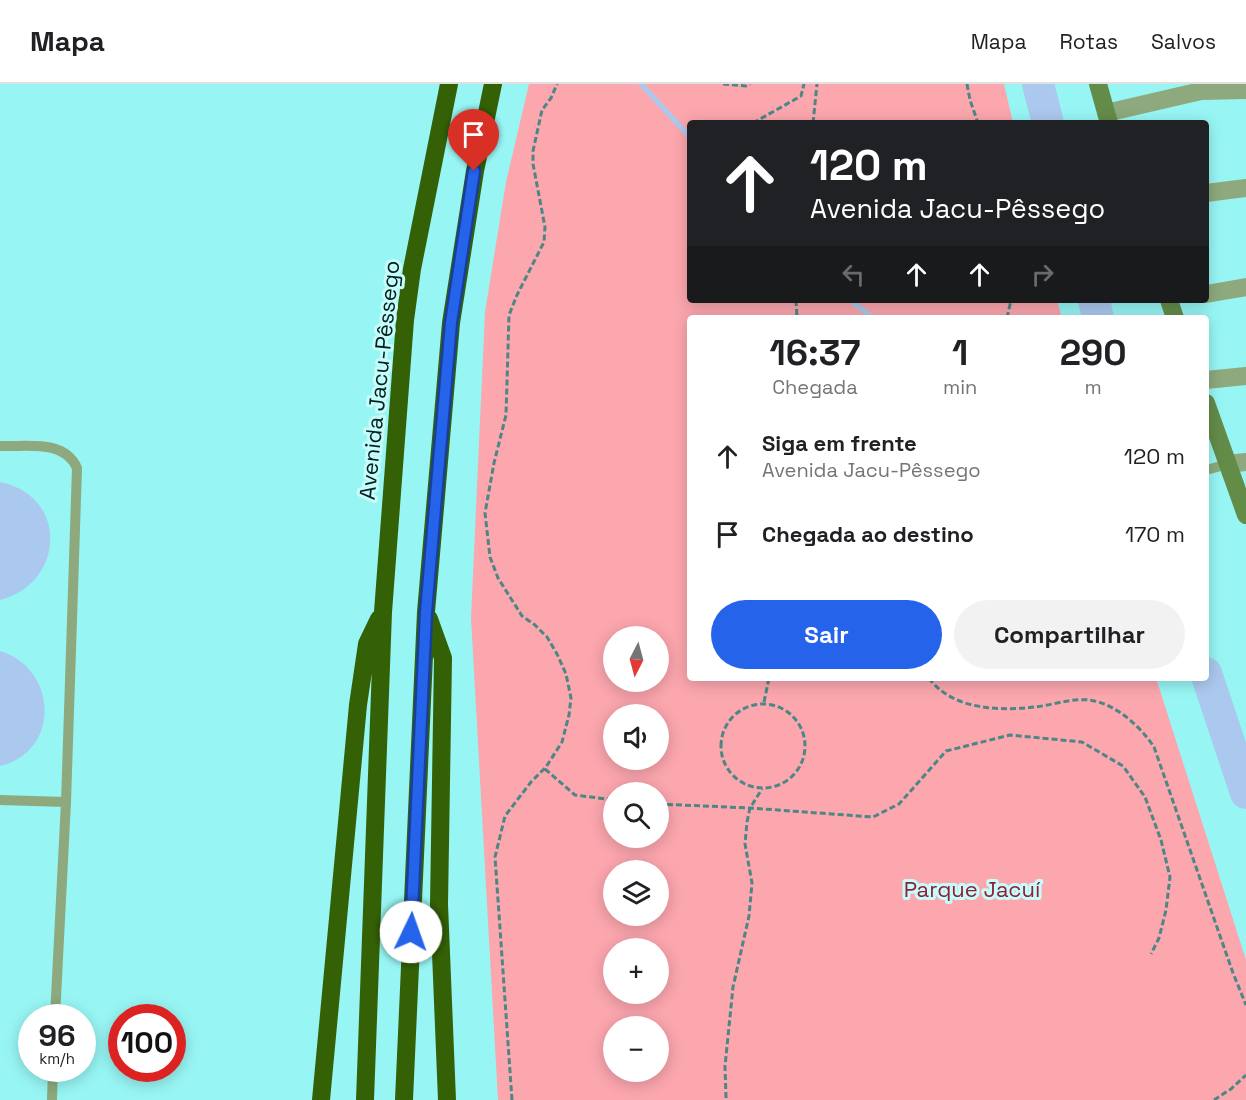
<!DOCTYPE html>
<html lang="pt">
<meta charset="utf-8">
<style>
:root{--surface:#fff;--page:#f2f2f2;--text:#202124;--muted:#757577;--line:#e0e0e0;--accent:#2563eb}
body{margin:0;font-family:"Space Grotesk",sans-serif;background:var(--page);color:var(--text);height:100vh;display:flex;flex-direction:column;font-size:22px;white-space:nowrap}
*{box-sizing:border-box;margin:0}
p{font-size:20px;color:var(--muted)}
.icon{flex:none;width:33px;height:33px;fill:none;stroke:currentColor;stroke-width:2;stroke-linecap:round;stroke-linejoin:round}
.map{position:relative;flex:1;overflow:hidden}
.side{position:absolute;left:687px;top:231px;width:522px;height:366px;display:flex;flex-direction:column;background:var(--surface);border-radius:6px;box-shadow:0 3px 15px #0003}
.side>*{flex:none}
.top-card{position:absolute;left:687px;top:36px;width:522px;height:183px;border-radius:6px;box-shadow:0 3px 15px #0003;background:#202124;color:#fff;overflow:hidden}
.needle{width:39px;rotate:186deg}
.tools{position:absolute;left:603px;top:542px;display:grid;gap:12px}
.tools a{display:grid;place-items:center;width:66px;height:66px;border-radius:50%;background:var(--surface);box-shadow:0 3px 15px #0003;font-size:30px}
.speed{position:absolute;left:18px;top:920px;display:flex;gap:12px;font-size:30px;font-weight:700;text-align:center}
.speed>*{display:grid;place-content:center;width:78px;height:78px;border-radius:50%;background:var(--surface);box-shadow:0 3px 15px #0003;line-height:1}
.speed small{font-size:15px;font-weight:400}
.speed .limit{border:9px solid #d22;background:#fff;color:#111}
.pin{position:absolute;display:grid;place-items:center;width:51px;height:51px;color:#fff;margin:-62px -26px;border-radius:50% 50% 50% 0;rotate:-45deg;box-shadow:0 0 6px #0007}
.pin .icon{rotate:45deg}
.me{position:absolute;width:66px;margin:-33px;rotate:3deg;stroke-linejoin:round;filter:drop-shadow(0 0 4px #0008)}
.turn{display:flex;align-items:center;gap:21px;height:126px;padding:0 24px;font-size:27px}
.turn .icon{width:78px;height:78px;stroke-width:2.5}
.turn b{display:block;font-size:42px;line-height:51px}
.lanes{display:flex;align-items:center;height:57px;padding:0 24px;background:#0003;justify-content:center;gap:30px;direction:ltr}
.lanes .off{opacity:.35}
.eta{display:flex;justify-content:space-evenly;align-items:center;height:102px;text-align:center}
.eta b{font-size:36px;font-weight:700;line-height:42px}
.button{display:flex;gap:12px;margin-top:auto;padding:12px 24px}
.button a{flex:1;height:69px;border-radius:36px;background:var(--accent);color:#fff;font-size:24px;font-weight:700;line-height:69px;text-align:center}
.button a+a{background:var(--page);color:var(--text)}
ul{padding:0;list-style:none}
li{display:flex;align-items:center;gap:18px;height:78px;padding:0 24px}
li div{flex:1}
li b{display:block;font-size:22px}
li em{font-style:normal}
header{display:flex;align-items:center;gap:36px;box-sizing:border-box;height:84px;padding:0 30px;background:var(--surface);border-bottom:2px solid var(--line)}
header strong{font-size:28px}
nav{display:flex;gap:33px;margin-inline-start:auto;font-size:21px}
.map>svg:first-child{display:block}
.green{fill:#fca6ae;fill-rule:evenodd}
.water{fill:#abc9ee}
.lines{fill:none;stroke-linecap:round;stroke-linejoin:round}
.stream{stroke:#abc9ee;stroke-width:5}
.river{stroke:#abc9ee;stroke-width:32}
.path{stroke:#4a8786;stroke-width:3;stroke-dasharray:6 3;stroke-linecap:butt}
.lane{stroke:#8da97d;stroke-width:10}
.street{stroke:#8da97d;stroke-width:18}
.secondary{stroke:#648c49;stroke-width:18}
.highway{stroke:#346106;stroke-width:18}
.route-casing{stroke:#184099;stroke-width:15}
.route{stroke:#2563eb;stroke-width:10}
.labels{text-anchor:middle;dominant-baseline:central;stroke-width:6;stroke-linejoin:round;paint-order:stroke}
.street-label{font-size:22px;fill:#022020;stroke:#c6fcfa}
.park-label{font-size:22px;fill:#8f1f38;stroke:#c6fcfa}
</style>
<header>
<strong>Mapa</strong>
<nav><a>Mapa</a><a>Rotas</a><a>Salvos</a></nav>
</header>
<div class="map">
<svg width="1246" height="1016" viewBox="0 0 1246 1016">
<rect width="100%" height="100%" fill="#97f6f4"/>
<path class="green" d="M 529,0 L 1004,0 L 1013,39 L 690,39 L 690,216 L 1057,216 L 1062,234 L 690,234 L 690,594 L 1156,594 L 1246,876 L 1246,1016 L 498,1016 L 471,534 L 485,228 L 506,98 ZM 614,552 L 658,552 L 658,597 L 614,597 ZM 614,630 L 658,630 L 658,675 L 614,675 ZM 614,708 L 658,708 L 658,753 L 614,753 ZM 614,786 L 658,786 L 658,831 L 614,831 ZM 614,864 L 658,864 L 658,909 L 614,909 ZM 614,942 L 658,942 L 658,987 L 614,987 Z"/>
<path class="water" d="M 0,398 C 68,411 66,499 0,516 Z
M 0,567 C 58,584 61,668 0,682 Z"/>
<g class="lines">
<path class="stream" d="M 641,0 L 690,53
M 850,216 L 873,234"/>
<path class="river" d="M 1038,0 L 1048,39
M 1094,216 L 1098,234
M 1206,589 L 1246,709"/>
<path class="path" d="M 723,0 L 746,2 L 750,0
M 967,0 L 970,16 L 978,39
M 753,39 L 801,12 L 804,0
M 813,39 L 817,0
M 796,216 L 797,234
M 1007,234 L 1011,216
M 929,594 C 952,626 999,627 1035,623 C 1053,621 1071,614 1089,616 C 1115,619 1141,643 1154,663 L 1233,889 L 1246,921
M 764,618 L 769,594
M721 662a42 42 0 1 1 84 0a42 42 0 1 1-84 0Z
M 545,685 L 575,711 L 614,716
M 658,720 L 750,724 L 873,733 L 899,720 L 946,667 L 1010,651 L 1082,658 L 1123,682 L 1145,713 L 1161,756 L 1170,793 L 1166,826 L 1159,854 L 1151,870
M 726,1014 L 725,982 L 733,903 L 749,832 L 752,799 L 745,760 L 747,738 L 750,724 L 762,705
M 512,1016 L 495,773 L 505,732 L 531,698 L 546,683 L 562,658 L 569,631 L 571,614 L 566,590 L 557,570 L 547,553 L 535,541 L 522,532 L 498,494 L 490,473 L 485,429 L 494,379 L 506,331 L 509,231 L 517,211 L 544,158 L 545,143 L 533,80 L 533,67 L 542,26 L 551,14 L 557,0
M 1214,1016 L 1231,1005 L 1246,991"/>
<path class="lane" d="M 0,362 C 27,363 64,355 77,384 L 66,718 L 55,933
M 1206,386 L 1228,380
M 0,716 L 66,718
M 52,1016 L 53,984"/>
<path class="street" d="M 1106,29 L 1201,7 L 1246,6
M 1206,109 L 1246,104
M 1206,210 L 1246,203
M 1206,296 L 1246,292
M 1228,380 L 1246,378"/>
<path class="secondary" d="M 1098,0 L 1109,39
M 1169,216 L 1175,234
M 1206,319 L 1246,431"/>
<path class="highway" d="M 429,535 L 443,574 L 439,820 L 447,1016
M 321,1016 L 358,621 L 367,560 L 379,535
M 365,1016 L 383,528 L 405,236 L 412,185 L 449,0
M 404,1016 L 426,528 L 451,239 L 475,87 L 493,0"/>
</g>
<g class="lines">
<g class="route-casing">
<path id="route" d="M 411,848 L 426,528 L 451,239 L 474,87"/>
</g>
<use href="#route" class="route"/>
</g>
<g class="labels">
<g class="street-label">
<text transform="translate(379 296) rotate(-84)">Avenida Jacu-Pêssego</text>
</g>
<g class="park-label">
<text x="972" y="805">Parque Jacuí</text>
</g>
</g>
</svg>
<div class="tools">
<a><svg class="needle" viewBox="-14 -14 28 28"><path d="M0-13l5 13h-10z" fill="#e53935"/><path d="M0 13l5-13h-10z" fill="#757577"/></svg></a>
<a><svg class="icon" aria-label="sound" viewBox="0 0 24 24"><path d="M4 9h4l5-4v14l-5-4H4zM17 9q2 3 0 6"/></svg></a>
<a><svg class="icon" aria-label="search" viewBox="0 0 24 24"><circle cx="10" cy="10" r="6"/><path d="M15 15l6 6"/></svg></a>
<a><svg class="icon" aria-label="layers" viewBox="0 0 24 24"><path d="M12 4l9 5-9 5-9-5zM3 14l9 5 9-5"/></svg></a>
<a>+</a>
<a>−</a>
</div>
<div class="speed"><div>96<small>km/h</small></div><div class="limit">100</div></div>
<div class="pin" style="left:474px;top:87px;background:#d93025"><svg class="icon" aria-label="arrive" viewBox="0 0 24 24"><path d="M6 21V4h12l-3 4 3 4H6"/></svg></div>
<svg class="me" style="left:411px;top:848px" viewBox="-20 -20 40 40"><circle r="19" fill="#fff"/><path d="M0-13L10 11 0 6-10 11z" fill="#2563eb"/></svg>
<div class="top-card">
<div class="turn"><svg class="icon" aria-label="ahead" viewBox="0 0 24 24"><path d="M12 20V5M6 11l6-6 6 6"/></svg><div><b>120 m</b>Avenida Jacu-Pêssego</div></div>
<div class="lanes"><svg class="icon off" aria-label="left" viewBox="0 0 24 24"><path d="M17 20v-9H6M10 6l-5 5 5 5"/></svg><svg class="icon" aria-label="ahead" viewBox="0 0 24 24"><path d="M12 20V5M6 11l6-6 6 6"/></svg><svg class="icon" aria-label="ahead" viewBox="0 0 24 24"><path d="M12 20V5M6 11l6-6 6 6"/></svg><svg class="icon off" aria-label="right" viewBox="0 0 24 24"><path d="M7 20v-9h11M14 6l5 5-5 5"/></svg></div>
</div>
<section class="side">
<div class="eta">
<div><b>16:37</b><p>Chegada</p></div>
<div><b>1</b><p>min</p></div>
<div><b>290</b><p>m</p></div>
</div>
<ul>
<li><svg class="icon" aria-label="ahead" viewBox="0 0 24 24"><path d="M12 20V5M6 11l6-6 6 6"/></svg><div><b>Siga em frente</b><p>Avenida Jacu-Pêssego</p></div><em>120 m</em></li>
<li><svg class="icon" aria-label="arrive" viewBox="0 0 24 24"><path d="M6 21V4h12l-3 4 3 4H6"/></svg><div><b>Chegada ao destino</b></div><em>170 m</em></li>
</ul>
<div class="button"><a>Sair</a><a>Compartilhar</a></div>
</section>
</div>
